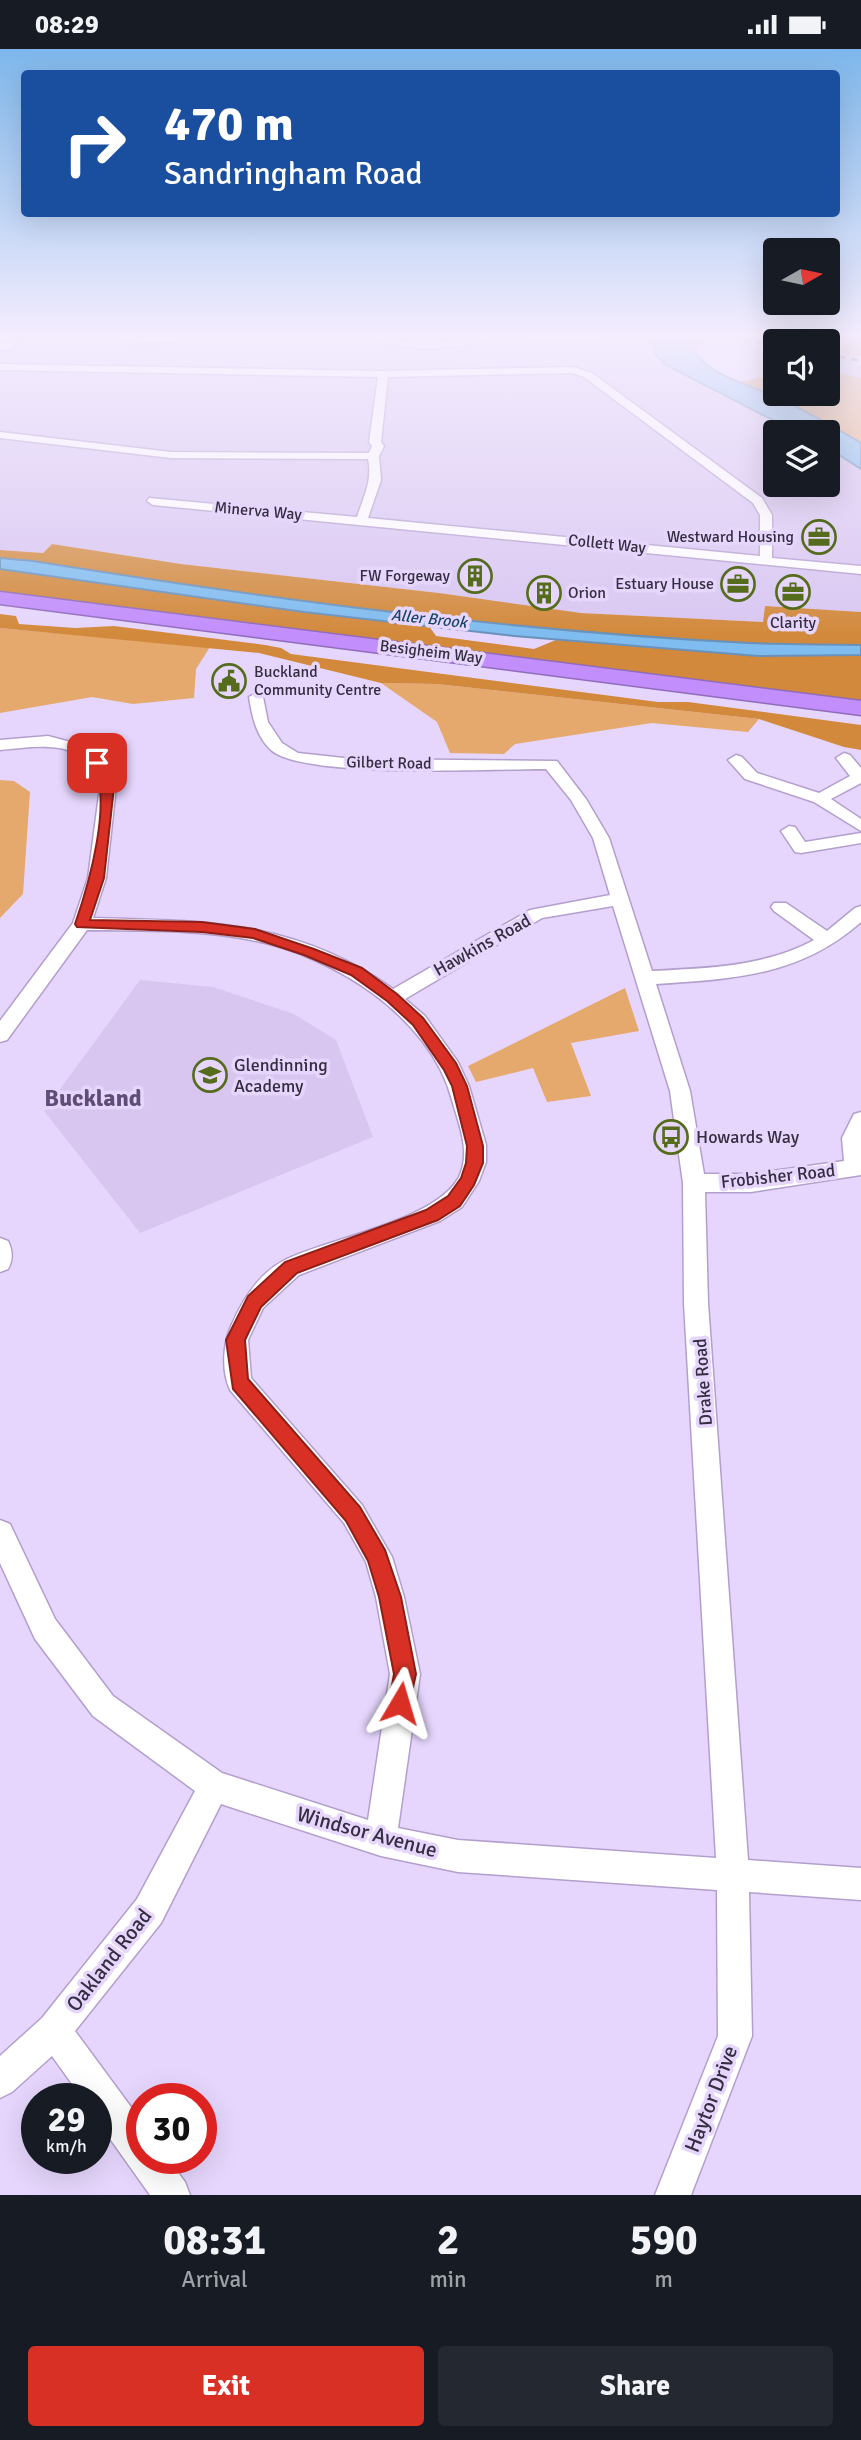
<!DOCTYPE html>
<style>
:root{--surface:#171b24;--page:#242831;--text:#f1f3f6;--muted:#9ea1a6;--accent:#d93025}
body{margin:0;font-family:Signika,sans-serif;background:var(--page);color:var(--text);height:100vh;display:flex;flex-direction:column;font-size:26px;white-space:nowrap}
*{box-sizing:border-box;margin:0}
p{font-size:23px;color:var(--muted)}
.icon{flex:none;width:38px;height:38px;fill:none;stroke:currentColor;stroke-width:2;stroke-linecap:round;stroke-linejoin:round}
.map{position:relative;height:2146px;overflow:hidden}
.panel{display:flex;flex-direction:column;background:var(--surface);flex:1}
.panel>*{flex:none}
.banner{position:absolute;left:21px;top:21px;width:819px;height:147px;border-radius:7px;box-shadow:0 7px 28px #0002;background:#1a4fa0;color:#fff;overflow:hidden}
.needle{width:46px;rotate:81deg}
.fabs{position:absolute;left:763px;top:189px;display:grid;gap:14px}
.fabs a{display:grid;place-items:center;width:77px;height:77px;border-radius:7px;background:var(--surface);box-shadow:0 7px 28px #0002;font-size:35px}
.speed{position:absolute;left:21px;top:2034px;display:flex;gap:14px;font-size:35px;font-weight:700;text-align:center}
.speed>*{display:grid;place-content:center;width:91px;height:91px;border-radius:50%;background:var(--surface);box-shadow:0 7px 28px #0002;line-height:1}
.speed small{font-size:18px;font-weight:400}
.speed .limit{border:10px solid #d22;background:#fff;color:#111}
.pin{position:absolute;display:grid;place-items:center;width:60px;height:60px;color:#fff;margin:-30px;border-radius:14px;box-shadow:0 4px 10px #0006}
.me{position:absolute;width:77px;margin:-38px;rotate:7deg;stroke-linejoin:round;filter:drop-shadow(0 0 5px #0008)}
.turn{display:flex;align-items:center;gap:24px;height:147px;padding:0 28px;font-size:32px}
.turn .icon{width:91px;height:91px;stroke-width:2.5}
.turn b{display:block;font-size:49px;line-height:60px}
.eta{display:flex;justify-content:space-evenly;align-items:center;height:119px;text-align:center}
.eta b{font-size:42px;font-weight:700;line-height:49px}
.button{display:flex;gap:14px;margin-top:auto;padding:14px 28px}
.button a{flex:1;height:80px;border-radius:7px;background:var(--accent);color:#fff;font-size:28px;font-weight:700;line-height:80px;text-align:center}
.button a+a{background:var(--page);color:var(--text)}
.status{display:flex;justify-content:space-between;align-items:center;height:49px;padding:0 35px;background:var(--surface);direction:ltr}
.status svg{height:19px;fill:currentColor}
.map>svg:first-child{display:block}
.built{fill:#d8c6f1}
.green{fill:#e5a86d}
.forest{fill:#d2893b}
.water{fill:#7fbcef;stroke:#6991ba;stroke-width:2}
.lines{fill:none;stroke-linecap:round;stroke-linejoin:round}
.minor-casing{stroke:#b39fcd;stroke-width:3}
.highway-casing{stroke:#916cba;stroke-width:3}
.minor{fill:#fff;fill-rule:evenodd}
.highway{fill:#c28efc;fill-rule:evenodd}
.rail{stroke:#554c62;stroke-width:2.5;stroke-dasharray:6 6;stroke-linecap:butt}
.route{fill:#d93025;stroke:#8d1f18;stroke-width:2}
.labels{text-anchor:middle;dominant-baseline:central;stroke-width:7;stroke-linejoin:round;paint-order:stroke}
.far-street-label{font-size:16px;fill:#352d40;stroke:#e6d6fd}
.far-poi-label{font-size:16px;fill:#352d40;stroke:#e6d6fd;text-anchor:end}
.far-water-label{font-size:16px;font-style:italic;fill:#194668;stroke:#e6d6fd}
.street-label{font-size:18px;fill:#352d40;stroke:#e6d6fd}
.poi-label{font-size:18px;fill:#352d40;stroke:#e6d6fd;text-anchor:start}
.near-street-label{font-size:21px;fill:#352d40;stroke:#e6d6fd}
.district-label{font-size:24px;font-weight:bold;fill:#604d77;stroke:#e6d6fd}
</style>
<div class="status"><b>08:29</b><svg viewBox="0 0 49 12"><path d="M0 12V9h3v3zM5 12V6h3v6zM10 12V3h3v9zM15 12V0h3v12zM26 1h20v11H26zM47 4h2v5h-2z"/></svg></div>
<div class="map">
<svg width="861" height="2146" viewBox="0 0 861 2146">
<rect width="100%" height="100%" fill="#e6d6fd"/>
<path class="built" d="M 0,285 L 652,285 L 656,306 L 713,342 L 796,383 L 775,383 L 775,436 L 828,436 L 828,399 L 861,420 L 861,563 L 765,557 L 763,573 L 581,564 L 439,544 L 181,515 L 52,495 L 43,504 L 0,501 Z
M 746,285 L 780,285 L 777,290 L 786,292 L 775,292 L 775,308 L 752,302 L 743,295 Z
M 828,301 L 861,309 L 861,329 L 828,321 Z
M 140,931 L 213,938 L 294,965 L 336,991 L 373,1088 L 140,1184 L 44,1062 Z"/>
<path class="green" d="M 780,285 L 861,285 L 861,309 L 828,301 L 828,292 L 776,290 Z
M 828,321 L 861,329 L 861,394 L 783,351 L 740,333 L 775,325 L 775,345 L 828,345 Z
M 0,579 L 210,598 L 196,620 L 194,649 L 133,655 L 92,648 L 0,664 Z
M 381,634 L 437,635 L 759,670 L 748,683 L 652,674 L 515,695 L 504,705 L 450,704 L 437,673 Z
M 0,731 L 14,732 L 30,743 L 23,845 L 0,869 Z
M 625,939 L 639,982 L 571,994 L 591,1047 L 547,1053 L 533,1019 L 476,1033 L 468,1017 Z"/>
<path class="forest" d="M 52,495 L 181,515 L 439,544 L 581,564 L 763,573 L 765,557 L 861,563 L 861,596 C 824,595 787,596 750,594 C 510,582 270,550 33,512 L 0,509 L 0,501 L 43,504 Z
M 0,520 L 304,563 L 429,577 L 436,587 L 534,600 L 556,591 L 758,607 L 861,606 L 861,655 L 0,543 Z
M 0,565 L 16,567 L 19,575 L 75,579 L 114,577 L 265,596 L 281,599 L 291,605 L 658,653 L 688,653 L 861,676 L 861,701 L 844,698 L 759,670 L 437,635 L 381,634 L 259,604 L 0,579 Z"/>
<path class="water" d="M 652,285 L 712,285 L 693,300 C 711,330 755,336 785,352 C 811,365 836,379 861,394 L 861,420 L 828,399 L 828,383 L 796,383 L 666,316 L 656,306 Z
M 0,509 L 33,512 C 270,550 510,582 750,594 C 787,596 824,595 861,596 L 861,606 L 758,607 L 514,587 L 304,563 L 0,520 Z"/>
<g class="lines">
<g class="minor-casing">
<path id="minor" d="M 10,285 L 49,285 L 17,290 L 11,299 L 0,301 L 0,295 L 5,295 Z
M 113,285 L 175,287 L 180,290 L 175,293 L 135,294 Z
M 374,285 C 389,285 400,294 416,294 C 445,294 472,285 500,285 C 474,299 396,308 374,285 Z
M 531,286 L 599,285 L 603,288 L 598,291 L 528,291 L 526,289 Z
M 0,315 L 383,322 L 573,318 L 592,324 L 762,449 L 772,466 L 772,509 L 861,517 L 861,525 L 153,456 L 147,452 L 149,449 L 357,468 C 363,449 373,431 368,410 L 171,409 L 0,389 L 0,383 L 171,403 L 369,404 L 372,397 L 369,393 L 378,328 L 0,321 ZM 572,324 L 584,328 L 753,454 L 760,466 L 760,507 L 368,469 L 381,431 L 379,407 L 384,397 L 381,393 L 388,328 Z
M 256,644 L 263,648 L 268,673 L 282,694 L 298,704 L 353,710 L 557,712 L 586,750 L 609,789 L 652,922 C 707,919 764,918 814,891 L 774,862 L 771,858 L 774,854 L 786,854 L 827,882 L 855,859 L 861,857 L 861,873 C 800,927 734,930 656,935 L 690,1042 L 704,1125 L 751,1125 L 844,1112 L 842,1089 L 854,1065 L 861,1063 L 861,1126 L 751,1143 L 705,1143 L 708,1254 L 748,1811 L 861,1819 L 861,1851 L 749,1843 L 752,1987 L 691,2146 L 655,2146 L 718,1987 L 717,1841 L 458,1823 L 381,1807 L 221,1755 L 161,1874 L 75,1982 L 142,2073 L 142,2109 L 167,2109 L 185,2133 L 190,2146 L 150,2146 L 96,2070 L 96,2049 L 82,2049 L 52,2007 L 12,2043 L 0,2049 L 0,2007 L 42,1969 L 137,1850 L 195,1742 L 93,1667 L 35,1590 L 0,1514 L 0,1471 L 10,1475 L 55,1570 L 113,1647 L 222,1724 L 368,1771 L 390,1625 L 376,1548 L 366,1513 L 344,1474 L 230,1341 C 221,1321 223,1294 232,1275 C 243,1250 259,1224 285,1211 C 329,1189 436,1172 459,1128 C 471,1103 459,1076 452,1051 C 430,967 332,906 251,891 C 197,880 141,882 87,881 L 7,991 L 0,993 L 0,972 L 73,874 L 88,829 L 100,738 C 87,688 40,697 0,701 L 0,691 L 48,687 L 82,696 L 94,702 L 112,723 L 116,738 L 106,829 L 93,869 C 206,872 296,871 393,940 L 530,861 L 610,846 L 593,789 L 571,751 L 546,720 C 495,720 304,730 271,701 C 256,687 252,667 249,648 ZM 613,857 L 670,1042 L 683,1134 L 684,1254 L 716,1809 L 458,1791 L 398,1779 L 420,1625 L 404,1548 L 392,1508 L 362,1456 L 251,1329 L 248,1291 L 263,1259 L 299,1226 L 440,1172 L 462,1158 L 479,1132 L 486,1113 L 486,1096 L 469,1037 L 458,1013 L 425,967 L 405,950 L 542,869 Z
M 844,704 L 850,706 L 861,719 L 861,734 L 831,750 L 861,770 L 861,782 L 814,753 L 745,730 L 728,711 L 736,706 L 742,708 L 757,724 L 819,744 L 850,727 L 836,709 Z
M 789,777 L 795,778 L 805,793 L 861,784 L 861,794 L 801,804 L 795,803 L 781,782 Z
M 0,1189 L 8,1192 C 13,1202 13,1211 8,1220 L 0,1223 Z"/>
</g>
<g class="highway-casing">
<path id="highway" d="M 0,543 L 861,652 L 861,666 L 0,555 Z"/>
</g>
<use href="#minor" class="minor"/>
<use href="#highway" class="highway"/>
<path class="rail" d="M 710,285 L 775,296
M 828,305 L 861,312"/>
</g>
<linearGradient id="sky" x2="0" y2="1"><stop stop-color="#7eb7eb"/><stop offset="0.49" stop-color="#f4edfe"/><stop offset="1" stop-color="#f4edfe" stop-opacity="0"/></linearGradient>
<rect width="861" height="586" fill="url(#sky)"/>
<path class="route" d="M 93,711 L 101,711 L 110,723 L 114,738 L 104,829 L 90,871 L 202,873 L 255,880 L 314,900 L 362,919 L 397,945 L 423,969 L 456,1014 L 467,1037 L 483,1097 L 483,1114 L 474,1136 L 460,1157 L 438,1171 L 297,1224 L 261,1258 L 245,1291 L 248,1330 L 360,1458 L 385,1501 L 401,1548 L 416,1625 L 408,1661 L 400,1665 L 392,1661 L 389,1654 L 394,1625 L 379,1548 L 368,1512 L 346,1472 L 233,1340 L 226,1291 L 248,1247 L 285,1213 L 426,1161 L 448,1147 L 461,1129 L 466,1114 L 467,1097 L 452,1037 L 444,1021 L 413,976 L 387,952 L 351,926 L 304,906 L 253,889 L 202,883 L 77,878 L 75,875 C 88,838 115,746 91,714 Z"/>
<defs>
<g id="office-ring" transform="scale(1.75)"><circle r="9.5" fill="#e6d6fd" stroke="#556c1c" stroke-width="1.5"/><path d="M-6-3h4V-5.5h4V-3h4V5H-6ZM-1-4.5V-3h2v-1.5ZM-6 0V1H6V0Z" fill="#556c1c"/></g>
<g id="building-ring" transform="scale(1.75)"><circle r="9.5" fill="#e6d6fd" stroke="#556c1c" stroke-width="1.5"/><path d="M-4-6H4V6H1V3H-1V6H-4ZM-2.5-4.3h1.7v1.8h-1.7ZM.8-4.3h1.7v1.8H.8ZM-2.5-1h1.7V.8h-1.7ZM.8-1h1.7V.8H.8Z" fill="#556c1c"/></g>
<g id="civic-ring" transform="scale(1.75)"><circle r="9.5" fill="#e6d6fd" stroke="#556c1c" stroke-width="1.5"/><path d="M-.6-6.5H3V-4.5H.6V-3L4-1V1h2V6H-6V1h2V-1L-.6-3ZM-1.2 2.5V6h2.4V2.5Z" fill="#556c1c"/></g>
<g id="school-ring" transform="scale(1.75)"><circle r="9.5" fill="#e6d6fd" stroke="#556c1c" stroke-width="1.5"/><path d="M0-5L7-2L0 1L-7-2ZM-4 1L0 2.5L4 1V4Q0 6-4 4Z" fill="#556c1c"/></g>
<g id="bus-ring" transform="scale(1.75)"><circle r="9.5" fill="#e6d6fd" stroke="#556c1c" stroke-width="1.5"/><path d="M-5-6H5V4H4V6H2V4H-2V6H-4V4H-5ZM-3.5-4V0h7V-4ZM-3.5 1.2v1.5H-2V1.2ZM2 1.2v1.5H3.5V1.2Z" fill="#556c1c"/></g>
</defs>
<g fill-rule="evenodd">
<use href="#office-ring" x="819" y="488"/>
<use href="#building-ring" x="475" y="527"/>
<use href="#office-ring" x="738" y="535"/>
<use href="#office-ring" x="793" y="543"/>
<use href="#building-ring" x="544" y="544"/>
<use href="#civic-ring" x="229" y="632"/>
<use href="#school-ring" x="210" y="1026"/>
<use href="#bus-ring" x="671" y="1088"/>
</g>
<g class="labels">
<g class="far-street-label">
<text transform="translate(258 462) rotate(5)">Minerva Way</text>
<text transform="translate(607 495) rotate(6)">Collett Way</text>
<text transform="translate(431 603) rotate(7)">Besigheim Way</text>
<text transform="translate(389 714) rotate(1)">Gilbert Road</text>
</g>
<g class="far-poi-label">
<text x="794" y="488">Westward Housing</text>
<text x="450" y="527">FW Forgeway</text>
<text x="714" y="535">Estuary House</text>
<text x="568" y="544" text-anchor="start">Orion</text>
<text x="793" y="574" text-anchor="middle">Clarity</text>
<text x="254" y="623" text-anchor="start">Buckland<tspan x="254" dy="18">Community Centre</tspan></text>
</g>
<g class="far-water-label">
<text transform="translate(429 570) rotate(6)">Aller Brook</text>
</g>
<g class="street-label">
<text transform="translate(482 896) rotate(-29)">Hawkins Road</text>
<text transform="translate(778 1127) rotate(-6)">Frobisher Road</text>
<text transform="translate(703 1333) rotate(-94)">Drake Road</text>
</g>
<g class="poi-label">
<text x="234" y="1016">Glendinning<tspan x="234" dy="21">Academy</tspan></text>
<text x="696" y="1088">Howards Way</text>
</g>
<g class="near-street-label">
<text transform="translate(367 1783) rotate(15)">Windsor Avenue</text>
<text transform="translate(109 1911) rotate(-52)">Oakland Road</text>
<text transform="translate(711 2050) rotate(-69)">Haytor Drive</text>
</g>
<g class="district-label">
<text x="93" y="1049">Buckland</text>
</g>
</g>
</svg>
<div class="fabs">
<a><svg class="needle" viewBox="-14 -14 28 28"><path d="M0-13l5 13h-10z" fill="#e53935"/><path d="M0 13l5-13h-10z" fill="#9ea1a6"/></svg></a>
<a><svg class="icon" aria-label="sound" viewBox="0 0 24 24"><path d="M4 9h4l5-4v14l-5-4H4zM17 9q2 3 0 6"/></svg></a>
<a><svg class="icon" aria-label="layers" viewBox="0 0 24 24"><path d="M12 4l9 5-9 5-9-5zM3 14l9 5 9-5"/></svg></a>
</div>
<div class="speed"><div>29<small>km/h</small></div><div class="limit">30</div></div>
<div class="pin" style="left:97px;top:714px;background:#d93025"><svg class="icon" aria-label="arrive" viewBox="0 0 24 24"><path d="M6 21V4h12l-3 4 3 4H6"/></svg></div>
<svg class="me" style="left:400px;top:1654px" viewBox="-20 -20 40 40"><path d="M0-17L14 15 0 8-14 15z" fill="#d93025" stroke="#fff" stroke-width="4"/></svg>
<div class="banner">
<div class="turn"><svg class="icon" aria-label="right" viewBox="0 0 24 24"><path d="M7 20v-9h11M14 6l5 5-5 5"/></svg><div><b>470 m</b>Sandringham Road</div></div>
</div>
</div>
<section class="panel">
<div class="eta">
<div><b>08:31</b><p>Arrival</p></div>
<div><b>2</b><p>min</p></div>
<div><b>590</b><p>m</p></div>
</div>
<div class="button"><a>Exit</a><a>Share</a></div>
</section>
